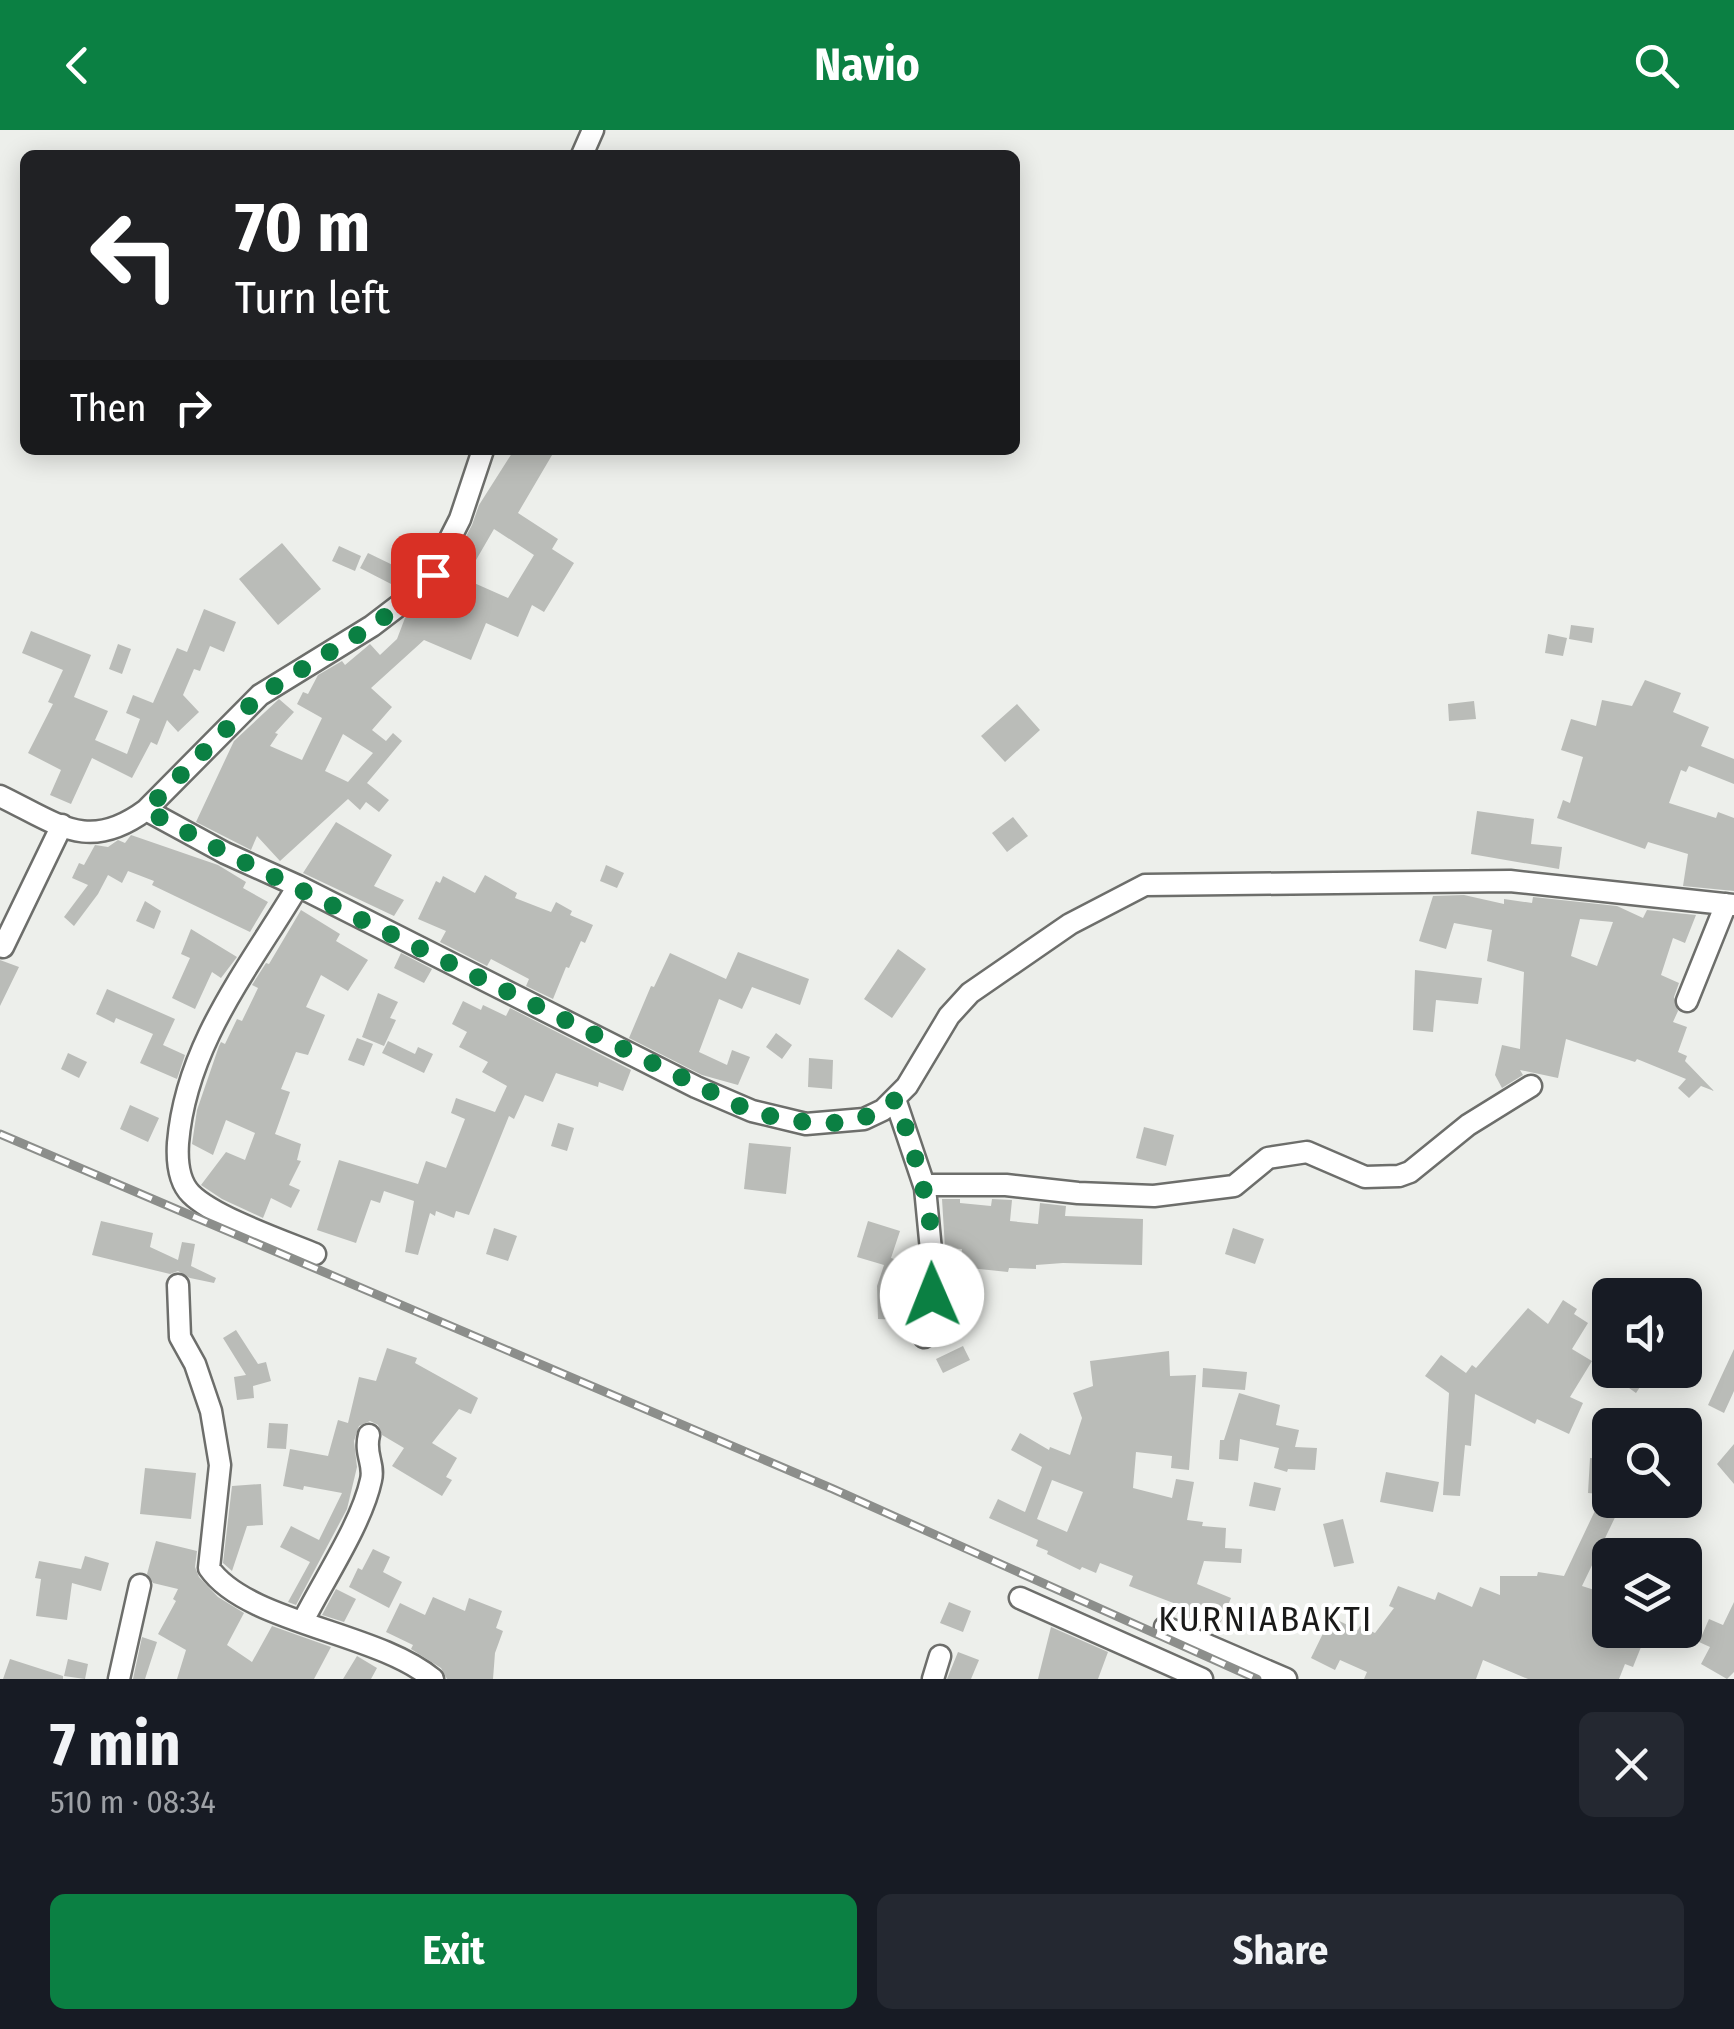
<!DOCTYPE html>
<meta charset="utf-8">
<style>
:root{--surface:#171b24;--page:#242831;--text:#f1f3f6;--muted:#9ea1a6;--accent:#0b8043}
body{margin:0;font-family:"Fira Sans Condensed",sans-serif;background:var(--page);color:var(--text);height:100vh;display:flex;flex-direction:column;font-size:38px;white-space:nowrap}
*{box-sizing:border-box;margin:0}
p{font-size:32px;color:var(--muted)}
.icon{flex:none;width:55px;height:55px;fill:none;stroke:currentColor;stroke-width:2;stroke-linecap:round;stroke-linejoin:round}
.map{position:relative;height:1549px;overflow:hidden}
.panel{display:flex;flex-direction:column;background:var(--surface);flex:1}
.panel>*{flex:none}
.guide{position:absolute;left:20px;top:20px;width:1000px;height:305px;border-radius:15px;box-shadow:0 5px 25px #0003;background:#202124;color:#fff;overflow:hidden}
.tools{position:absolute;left:1592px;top:1148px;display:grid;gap:20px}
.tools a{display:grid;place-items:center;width:110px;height:110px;border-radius:15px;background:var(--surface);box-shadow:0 5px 25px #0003;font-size:50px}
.pin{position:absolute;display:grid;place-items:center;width:85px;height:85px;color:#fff;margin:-42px;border-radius:20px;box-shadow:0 5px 15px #0006}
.me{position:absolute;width:110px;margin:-55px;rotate:359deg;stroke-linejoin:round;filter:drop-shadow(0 0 8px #0008)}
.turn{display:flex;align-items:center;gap:35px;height:210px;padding:0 50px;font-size:45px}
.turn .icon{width:130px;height:130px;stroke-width:2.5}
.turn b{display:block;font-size:70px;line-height:85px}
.then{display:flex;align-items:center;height:95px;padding:0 50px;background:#0003;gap:20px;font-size:38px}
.round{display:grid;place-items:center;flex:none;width:105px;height:105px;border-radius:15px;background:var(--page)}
.overview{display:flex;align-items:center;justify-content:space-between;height:170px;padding:0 50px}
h1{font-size:60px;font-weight:700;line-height:75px}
.action{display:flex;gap:20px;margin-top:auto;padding:20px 50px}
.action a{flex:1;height:115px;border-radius:15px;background:var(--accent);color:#fff;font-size:40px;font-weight:700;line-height:115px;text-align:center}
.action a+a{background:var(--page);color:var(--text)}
header{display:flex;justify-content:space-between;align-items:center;height:130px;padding:0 50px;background:var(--accent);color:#fff;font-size:45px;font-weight:700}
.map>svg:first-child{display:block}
.building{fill:#babcb8;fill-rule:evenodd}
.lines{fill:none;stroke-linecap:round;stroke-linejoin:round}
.minor-casing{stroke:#6d6e6b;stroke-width:25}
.minor{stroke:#fff;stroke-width:20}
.rail-casing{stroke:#8c8e8b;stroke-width:9}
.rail{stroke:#fff;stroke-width:5;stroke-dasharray:15;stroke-linecap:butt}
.route{stroke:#0b8043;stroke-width:18;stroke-dasharray:0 32.4}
.labels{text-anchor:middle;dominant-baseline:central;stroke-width:8;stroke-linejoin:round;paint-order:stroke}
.quarter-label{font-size:35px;letter-spacing:2.5px;fill:#1a1a19;stroke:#fff}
</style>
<header><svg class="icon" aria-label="back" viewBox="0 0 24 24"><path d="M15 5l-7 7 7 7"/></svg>Navio<svg class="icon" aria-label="search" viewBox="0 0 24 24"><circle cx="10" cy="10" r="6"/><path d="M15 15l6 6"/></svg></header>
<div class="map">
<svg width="1734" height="1549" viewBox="0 0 1734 1549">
<rect width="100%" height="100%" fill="#edefeb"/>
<path class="building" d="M 514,320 L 555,320 L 518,383 L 558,409 L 552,419 L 574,433 L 544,482 L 532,475 L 518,507 L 486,493 L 471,530 L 424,510 L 371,558 L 392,577 L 372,600 L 386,611 L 393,603 L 402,611 L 367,653 L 389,670 L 379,682 L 366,672 L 360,680 L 348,669 L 280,731 L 257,706 L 251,720 L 196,692 L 234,611 L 279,569 L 294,582 L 275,603 L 278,604 L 270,616 L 302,630 L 322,588 L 297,574 L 303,562 L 308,564 L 318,545 L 342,531 L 345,535 L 370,514 L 380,525 L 397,509 L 405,488 L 436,464 L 472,395 L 479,375 ZM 494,399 L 534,425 L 508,468 L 465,449 ZM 343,604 L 373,623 L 348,652 L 325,641 Z
M 282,413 L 321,459 L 278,495 L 239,449 Z
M 339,416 L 361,426 L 355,441 L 332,431 Z
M 368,423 L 401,439 L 393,455 L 360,438 Z
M 204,479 L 236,492 L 224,522 L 210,516 L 200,541 L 194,539 L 183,565 L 199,582 L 178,602 L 167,590 L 157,615 L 151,612 L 132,648 L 92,628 L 71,674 L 50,665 L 61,640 L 28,623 L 53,574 L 48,572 L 63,540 L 22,523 L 31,501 L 91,525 L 74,567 L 108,581 L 95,610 L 127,624 L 140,589 L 126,583 L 133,565 L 153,573 L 177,518 L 187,522 Z
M 1571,495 L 1594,498 L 1592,513 L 1569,509 Z
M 1548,504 L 1567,508 L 1563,526 L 1545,523 Z
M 118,514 L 131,519 L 122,544 L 109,539 Z
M 1645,550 L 1681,563 L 1673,582 L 1709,597 L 1701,616 L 1734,629 L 1734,654 L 1689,636 L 1686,642 L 1681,640 L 1669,673 L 1716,688 L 1718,682 L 1734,688 L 1734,761 L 1683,756 L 1688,724 L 1648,712 L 1645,719 L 1557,688 L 1563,670 L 1570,673 L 1583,627 L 1561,620 L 1571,589 L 1596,596 L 1602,570 L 1632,576 Z
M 1474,571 L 1476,589 L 1449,591 L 1448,574 Z
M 1017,574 L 1040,600 L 1005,632 L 981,606 Z
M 1477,681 L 1534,689 L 1531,714 L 1562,717 L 1559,739 L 1471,724 Z
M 1013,687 L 1028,706 L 1007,722 L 992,703 Z
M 336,692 L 392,725 L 374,756 L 404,770 L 394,786 L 303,743 Z
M 131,705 L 218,735 L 246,752 L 243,758 L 268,772 L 250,802 L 152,755 L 154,751 L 128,741 L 122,753 L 108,745 L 98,764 L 74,796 L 64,787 L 88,755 L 72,748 L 79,733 L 84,735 L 95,715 L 108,717 L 118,710 L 125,713 Z
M 606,735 L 624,743 L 617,758 L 600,751 Z
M 485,745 L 517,763 L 515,768 L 551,782 L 556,772 L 572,781 L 570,785 L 593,795 L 585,813 L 581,811 L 569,838 L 566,837 L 553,869 L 526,856 L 529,849 L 491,829 L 487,836 L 440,812 L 446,801 L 418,789 L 436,751 L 440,753 L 443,746 L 475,763 Z
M 1464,765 L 1504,774 L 1504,769 L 1532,773 L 1533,767 L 1617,776 L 1643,788 L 1647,780 L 1696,785 L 1685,813 L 1673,808 L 1661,845 L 1679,853 L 1674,867 L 1678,881 L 1673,892 L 1687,897 L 1678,922 L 1687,926 L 1685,931 L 1714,961 L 1701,956 L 1689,968 L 1678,958 L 1686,949 L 1637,929 L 1635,932 L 1566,909 L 1558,948 L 1520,940 L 1523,945 L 1502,958 L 1495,945 L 1502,915 L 1520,919 L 1524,842 L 1487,831 L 1492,800 L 1454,793 L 1446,819 L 1419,811 L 1433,766 ZM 1580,789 L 1613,792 L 1597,836 L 1571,826 Z
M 145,771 L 161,781 L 154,799 L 136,791 Z
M 301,780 L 340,804 L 336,811 L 368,830 L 348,861 L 321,845 L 306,877 L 325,885 L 308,925 L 296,922 L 281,959 L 290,962 L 275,1004 L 301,1014 L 297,1030 L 301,1031 L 289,1055 L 300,1060 L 291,1078 L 271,1068 L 263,1088 L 222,1069 L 201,1055 L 226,1022 L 245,1030 L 255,1003 L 226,990 L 213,1025 L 192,1014 L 197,980 L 219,916 L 221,912 L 225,914 L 237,889 L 242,891 L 258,858 L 252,855 L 266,833 L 269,834 Z
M 191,799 L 237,827 L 221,848 L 212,842 L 195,879 L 172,868 L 190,828 L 181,824 Z
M 898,819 L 926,839 L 892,888 L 864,869 Z
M 738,822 L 809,849 L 800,875 L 752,857 L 742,879 L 719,869 L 699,922 L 727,935 L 732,920 L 750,927 L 738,955 L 702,945 L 629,908 L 651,856 L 654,857 L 670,823 L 726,849 Z
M 401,823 L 432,839 L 424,853 L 394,838 Z
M 0,830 L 19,837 L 0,876 Z
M 1415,840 L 1482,848 L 1478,874 L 1436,870 L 1433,902 L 1413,900 Z
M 107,859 L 175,889 L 163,915 L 185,925 L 177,949 L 140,933 L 153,904 L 116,888 L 114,893 L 96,884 Z
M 378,863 L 398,872 L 390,888 L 396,890 L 384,916 L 362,907 Z
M 463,871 L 481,880 L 483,875 L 506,886 L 510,878 L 631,940 L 623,961 L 599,952 L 598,957 L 556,943 L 543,972 L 525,965 L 514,989 L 509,986 L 469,1085 L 456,1081 L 454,1088 L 436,1081 L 435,1086 L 430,1083 L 418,1125 L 405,1122 L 414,1071 L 384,1061 L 380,1073 L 371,1070 L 356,1113 L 317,1100 L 339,1030 L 418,1054 L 426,1031 L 446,1038 L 465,989 L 451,983 L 456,968 L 495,982 L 507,956 L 482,942 L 488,932 L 459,917 L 467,902 L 452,894 Z
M 776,903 L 792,915 L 782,929 L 766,917 Z
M 357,908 L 373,914 L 364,936 L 348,930 Z
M 388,911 L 415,924 L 418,917 L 433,924 L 424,943 L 382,923 Z
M 68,923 L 87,932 L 79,948 L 61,939 Z
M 809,928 L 833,930 L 832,959 L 808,957 Z
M 130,975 L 159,988 L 148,1012 L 120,999 Z
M 558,993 L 574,998 L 567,1021 L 551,1016 Z
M 1144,997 L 1174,1005 L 1166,1036 L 1136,1028 Z
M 749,1013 L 791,1017 L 786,1064 L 744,1059 Z
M 942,1069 L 960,1069 L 960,1073 L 991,1076 L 992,1069 L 1012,1070 L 1010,1091 L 1038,1094 L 1040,1073 L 1066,1076 L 1065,1086 L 1143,1089 L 1142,1135 L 1063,1133 L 1036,1135 L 1036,1139 L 1009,1138 L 1008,1142 L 960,1137 L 962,1119 L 945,1118 Z
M 101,1091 L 153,1103 L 150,1117 L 178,1130 L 182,1112 L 195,1114 L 191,1136 L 216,1148 L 214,1153 L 190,1148 L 178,1141 L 170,1144 L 92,1125 Z
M 868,1091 L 900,1101 L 891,1128 L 916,1136 L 904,1176 L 903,1190 L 878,1189 L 877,1156 L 884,1135 L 857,1127 Z
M 494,1098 L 517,1106 L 508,1131 L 486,1124 Z
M 1233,1098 L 1264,1109 L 1255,1134 L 1225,1124 Z
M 1563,1170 L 1577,1179 L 1574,1184 L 1588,1193 L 1572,1219 L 1592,1231 L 1570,1267 L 1583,1273 L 1569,1304 L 1537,1289 L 1535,1294 L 1475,1264 L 1471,1316 L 1465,1315 L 1460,1366 L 1443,1365 L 1449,1263 L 1425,1246 L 1441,1225 L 1466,1243 L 1472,1235 L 1476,1238 L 1528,1178 L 1548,1194 Z
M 236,1200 L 258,1234 L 266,1232 L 271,1251 L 253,1256 L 254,1268 L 237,1270 L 234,1247 L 246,1245 L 223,1208 Z
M 963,1216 L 970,1230 L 943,1243 L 936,1229 Z
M 387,1218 L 417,1228 L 415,1233 L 478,1268 L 471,1284 L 459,1279 L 432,1313 L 457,1328 L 446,1347 L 452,1350 L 442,1366 L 392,1336 L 404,1318 L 382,1305 L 378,1295 L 370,1291 L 359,1296 L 354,1311 L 357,1337 L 347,1379 L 296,1475 L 288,1472 L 310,1432 L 280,1417 L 291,1396 L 319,1410 L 342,1363 L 304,1356 L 303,1360 L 283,1356 L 290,1319 L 328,1326 L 338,1290 L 348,1293 L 359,1247 L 376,1251 Z
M 1734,1219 L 1734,1261 L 1724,1283 L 1708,1275 Z
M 1169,1221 L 1170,1246 L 1196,1245 L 1189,1340 L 1171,1338 L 1172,1326 L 1136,1322 L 1133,1358 L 1172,1368 L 1176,1349 L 1194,1352 L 1187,1390 L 1203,1392 L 1202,1396 L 1226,1398 L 1225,1418 L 1242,1419 L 1241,1433 L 1204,1431 L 1197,1454 L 1231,1468 L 1218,1499 L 1173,1482 L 1176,1474 L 1129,1456 L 1133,1446 L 1100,1433 L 1096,1443 L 1082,1437 L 1080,1440 L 1047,1424 L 1048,1421 L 1036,1416 L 1038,1410 L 989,1388 L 998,1369 L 1025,1382 L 1042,1337 L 1011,1320 L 1020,1303 L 1049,1320 L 1050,1317 L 1070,1325 L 1082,1288 L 1073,1263 L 1093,1256 L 1090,1231 ZM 1052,1350 L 1083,1362 L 1067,1402 L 1037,1389 Z
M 1203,1238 L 1247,1242 L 1245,1260 L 1202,1257 Z
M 1604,1240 L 1629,1240 L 1644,1251 L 1636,1263 Z
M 1239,1263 L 1280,1275 L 1276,1295 L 1299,1300 L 1295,1317 L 1317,1318 L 1315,1340 L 1288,1339 L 1287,1342 L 1274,1338 L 1279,1318 L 1240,1309 L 1238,1331 L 1219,1329 L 1220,1310 L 1224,1310 Z
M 269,1293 L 288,1294 L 286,1319 L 267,1318 Z
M 1734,1314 L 1734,1354 L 1717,1334 Z
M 1590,1328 L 1610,1329 L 1610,1365 L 1588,1363 Z
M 145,1338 L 196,1343 L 191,1389 L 140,1384 Z
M 1386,1342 L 1439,1352 L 1433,1382 L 1380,1372 Z
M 1254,1352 L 1281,1358 L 1275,1381 L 1249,1376 Z
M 261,1354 L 263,1395 L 247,1396 L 232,1441 L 223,1433 L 232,1356 Z
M 1601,1368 L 1620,1377 L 1582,1456 L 1610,1465 L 1610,1500 L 1643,1500 L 1639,1510 L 1643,1512 L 1633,1537 L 1625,1534 L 1619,1549 L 1528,1549 L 1483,1530 L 1476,1549 L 1364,1549 L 1367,1542 L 1340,1530 L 1335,1540 L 1311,1528 L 1331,1487 L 1358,1500 L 1360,1496 L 1375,1503 L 1394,1478 L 1389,1476 L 1398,1456 L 1435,1470 L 1438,1462 L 1472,1477 L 1480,1457 L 1500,1465 L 1500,1446 L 1537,1446 L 1538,1442 L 1564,1446 Z
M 1343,1389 L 1354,1433 L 1334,1437 L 1323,1394 Z
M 156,1411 L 197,1421 L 195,1437 L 199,1447 L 218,1467 L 244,1483 L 227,1515 L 252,1532 L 272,1496 L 331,1517 L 314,1549 L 177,1549 L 186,1520 L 158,1504 L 176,1471 L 173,1469 L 178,1459 L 153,1453 L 147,1444 Z
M 373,1419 L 390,1427 L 383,1442 L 402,1452 L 389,1478 L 349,1457 L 358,1438 L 362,1440 Z
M 85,1426 L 109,1433 L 101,1461 L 72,1453 L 67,1490 L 36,1486 L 41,1449 L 35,1448 L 39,1431 L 81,1439 Z
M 336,1459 L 356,1469 L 344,1492 L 322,1485 Z
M 433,1467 L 465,1481 L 469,1468 L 502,1481 L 496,1498 L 503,1501 L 495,1523 L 493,1549 L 447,1549 L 441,1538 L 411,1519 L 413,1515 L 386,1502 L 400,1473 L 425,1485 Z
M 949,1472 L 971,1481 L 963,1502 L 940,1493 Z
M 1734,1472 L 1734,1542 L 1727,1549 L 1701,1534 L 1710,1517 L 1699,1512 L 1709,1489 L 1723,1495 Z
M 1051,1497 L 1108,1522 L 1098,1549 L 1038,1549 Z
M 142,1507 L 157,1512 L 145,1549 L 133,1549 Z
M 958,1522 L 979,1530 L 971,1549 L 947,1549 Z
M 357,1526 L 377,1538 L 371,1549 L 343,1549 Z
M 10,1529 L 63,1546 L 63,1549 L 3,1549 Z
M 68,1529 L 88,1534 L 85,1549 L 64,1546 Z"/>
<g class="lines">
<g class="minor-casing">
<path id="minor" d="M 582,25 L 593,0
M 0,666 C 58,694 88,723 146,680 L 260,565 L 372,496 L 427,454 L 460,389 L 483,320
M 146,680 L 225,723 L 298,756 L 696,957 L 752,981 L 806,994 L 864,989 L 883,980 L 907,956 L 949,886 L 970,863 L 1070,794 L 1145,755 L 1510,751 L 1734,775
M 298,756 C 249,838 186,914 178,1013 C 177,1029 178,1051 191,1064 C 214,1087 283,1111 315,1124
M 3,817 L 62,695
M 1687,871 L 1726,774
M 895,969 L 925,1058 L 933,1141 L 924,1207
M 924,1055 L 1006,1055 L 1078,1063 L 1154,1066 L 1234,1056 L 1268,1028 L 1307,1022 L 1365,1047 L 1399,1046 L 1410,1042 L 1468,995 L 1531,956
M 178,1155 L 180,1207 L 195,1234 L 211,1281 L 220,1335 L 209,1438 C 247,1493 377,1502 433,1549
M 1020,1468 L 1202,1549
M 303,1491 C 323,1451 362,1393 371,1350 C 375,1334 364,1324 369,1305
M 1165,1497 L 1286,1549
M 119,1549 L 140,1455
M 933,1549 L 940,1526"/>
</g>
<use href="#minor" class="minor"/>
<g class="rail-casing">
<path id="rail" d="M 0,1004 L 833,1359 L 1257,1549"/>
</g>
<use href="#rail" class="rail"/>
</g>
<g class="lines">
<path class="route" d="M 433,445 L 416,464 L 372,496 L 260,565 L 146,680 L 226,723 L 752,982 C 801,993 854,1005 896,969 C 917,1031 940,1098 932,1165"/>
</g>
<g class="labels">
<g class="quarter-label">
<text x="1266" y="1489">KURNIABAKTI</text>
</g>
</g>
</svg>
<div class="tools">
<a><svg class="icon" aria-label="sound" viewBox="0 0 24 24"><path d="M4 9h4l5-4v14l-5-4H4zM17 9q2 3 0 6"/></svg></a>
<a><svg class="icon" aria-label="search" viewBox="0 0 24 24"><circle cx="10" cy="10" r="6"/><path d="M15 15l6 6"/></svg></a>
<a><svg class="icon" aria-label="layers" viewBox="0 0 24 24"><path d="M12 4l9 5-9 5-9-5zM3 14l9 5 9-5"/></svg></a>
</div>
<div class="pin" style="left:433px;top:445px;background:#d93025"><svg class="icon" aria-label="arrive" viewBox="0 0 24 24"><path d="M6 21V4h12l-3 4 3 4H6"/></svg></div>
<svg class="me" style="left:932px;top:1165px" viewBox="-20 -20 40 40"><circle r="19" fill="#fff"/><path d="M0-13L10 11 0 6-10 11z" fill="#0b8043"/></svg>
<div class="guide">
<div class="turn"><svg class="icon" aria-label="left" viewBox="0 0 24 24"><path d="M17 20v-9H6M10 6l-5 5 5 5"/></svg><div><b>70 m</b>Turn left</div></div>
<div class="then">Then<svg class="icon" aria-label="right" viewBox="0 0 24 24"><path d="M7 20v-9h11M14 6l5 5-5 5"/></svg></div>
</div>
</div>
<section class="panel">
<div class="overview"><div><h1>7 min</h1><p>510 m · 08:34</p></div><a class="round"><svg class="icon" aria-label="close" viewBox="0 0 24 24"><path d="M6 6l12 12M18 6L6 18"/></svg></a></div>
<div class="action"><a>Exit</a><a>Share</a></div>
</section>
